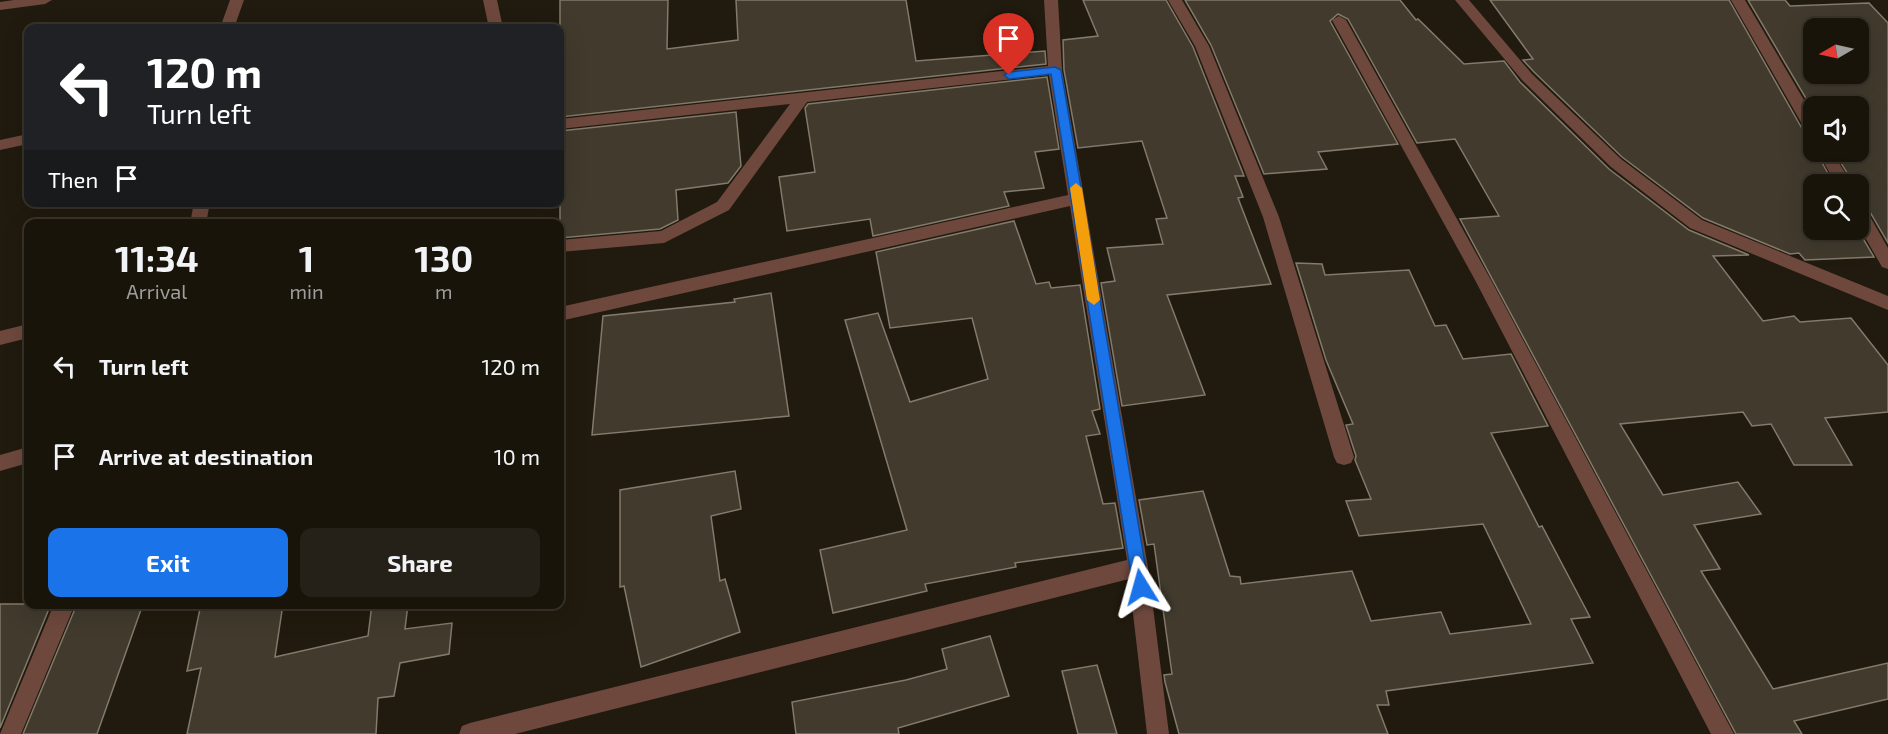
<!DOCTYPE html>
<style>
:root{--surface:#19140a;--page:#262118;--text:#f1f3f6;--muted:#9f9e9c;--line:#37332b;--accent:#1a73e8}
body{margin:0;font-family:"Exo 2",sans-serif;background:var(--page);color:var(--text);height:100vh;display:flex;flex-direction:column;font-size:22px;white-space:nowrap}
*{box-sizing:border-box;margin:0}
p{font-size:20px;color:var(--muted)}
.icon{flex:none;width:33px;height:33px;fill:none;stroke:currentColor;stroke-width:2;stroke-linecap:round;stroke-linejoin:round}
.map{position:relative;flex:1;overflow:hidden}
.panel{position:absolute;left:24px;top:219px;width:540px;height:390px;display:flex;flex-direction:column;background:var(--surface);border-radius:12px;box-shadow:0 6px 24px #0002,0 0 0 2px var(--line)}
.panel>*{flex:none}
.top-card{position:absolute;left:24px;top:24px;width:540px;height:183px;border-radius:12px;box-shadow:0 6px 24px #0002,0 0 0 2px var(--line);background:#202124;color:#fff;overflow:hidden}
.needle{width:39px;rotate:261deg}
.buttons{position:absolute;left:1803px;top:18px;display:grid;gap:12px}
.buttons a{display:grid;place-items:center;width:66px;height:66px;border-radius:12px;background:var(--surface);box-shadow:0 6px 24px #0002,0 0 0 2px var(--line);font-size:30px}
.pin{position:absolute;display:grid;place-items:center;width:51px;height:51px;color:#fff;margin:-62px -26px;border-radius:50% 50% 50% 0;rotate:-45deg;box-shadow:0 0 6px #0007}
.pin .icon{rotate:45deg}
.me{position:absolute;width:66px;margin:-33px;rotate:352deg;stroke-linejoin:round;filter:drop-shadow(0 0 4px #0008)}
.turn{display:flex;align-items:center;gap:21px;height:126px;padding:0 24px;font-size:27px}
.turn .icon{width:78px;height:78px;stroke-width:2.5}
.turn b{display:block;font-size:42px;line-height:51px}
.then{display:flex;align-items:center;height:57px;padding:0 24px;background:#0003;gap:12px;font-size:22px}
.eta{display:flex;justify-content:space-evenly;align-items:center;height:102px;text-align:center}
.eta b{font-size:36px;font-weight:700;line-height:42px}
.cta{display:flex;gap:12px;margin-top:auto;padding:12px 24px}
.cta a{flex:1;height:69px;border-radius:12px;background:var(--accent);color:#fff;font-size:24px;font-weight:700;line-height:69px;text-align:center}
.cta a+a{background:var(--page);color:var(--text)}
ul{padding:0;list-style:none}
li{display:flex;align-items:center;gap:18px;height:90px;padding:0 24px}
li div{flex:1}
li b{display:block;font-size:22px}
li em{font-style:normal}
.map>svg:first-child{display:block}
.building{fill:#413a2d;stroke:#827a6b;stroke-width:1.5;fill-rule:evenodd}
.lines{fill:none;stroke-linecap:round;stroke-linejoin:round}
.street{fill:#6e483d;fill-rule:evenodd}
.route{fill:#1a73e8;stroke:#114b97;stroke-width:1.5}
.slow{fill:#f59e0b}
</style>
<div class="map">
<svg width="1888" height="734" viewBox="0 0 1888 734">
<rect width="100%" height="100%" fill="#211a0e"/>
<path class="building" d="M 560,0 L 668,0 L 667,49 L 738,40 L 736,0 L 906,0 L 916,61 L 1045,51 L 1046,64 L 560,117 Z
M 1083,0 L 1166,0 L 1193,47 L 1244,176 L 1235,176 L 1243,197 L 1238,198 L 1271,284 L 1167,295 L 1205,395 L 1122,406 L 1101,283 L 1115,281 L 1107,248 L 1163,244 L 1156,219 L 1167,218 L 1142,141 L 1078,148 L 1064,70 L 1063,40 L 1098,36 Z
M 1185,0 L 1400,0 L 1416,20 L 1418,19 L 1464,64 L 1504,61 L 1520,82 L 1609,169 L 1689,230 L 1749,255 L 1713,256 L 1763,321 L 1794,316 L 1800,322 L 1851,318 L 1888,365 L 1888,412 L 1825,418 L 1852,465 L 1794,465 L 1771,424 L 1752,426 L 1743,412 L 1620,424 L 1663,495 L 1738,482 L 1761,514 L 1694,525 L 1720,569 L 1701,571 L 1773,689 L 1888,663 L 1888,699 L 1794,721 L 1802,734 L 1736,734 L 1460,219 L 1499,216 L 1455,139 L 1417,143 L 1348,19 L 1338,14 L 1330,21 L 1398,144 L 1318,152 L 1327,169 L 1264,174 L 1211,45 Z
M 1490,0 L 1729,0 L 1804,132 L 1814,138 L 1814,152 L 1816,152 L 1834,184 L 1814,184 L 1814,230 L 1858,230 L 1874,257 L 1805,260 L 1799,253 L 1790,254 L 1703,218 L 1622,157 L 1534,72 L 1523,60 L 1533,59 Z
M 1748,0 L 1785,0 L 1790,6 L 1869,3 L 1888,23 L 1888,243 L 1866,205 L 1858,202 L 1858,184 L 1854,184 L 1834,152 L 1858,152 L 1858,106 L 1814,106 L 1814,112 ZM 1814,28 L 1858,28 L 1858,74 L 1814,74 Z
M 1047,77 L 1059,149 L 1035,152 L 1044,188 L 1004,192 L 1009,206 L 873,236 L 870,219 L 787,231 L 779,177 L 815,172 L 805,108 L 808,104 Z
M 736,112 L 741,166 L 728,183 L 676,190 L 678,220 L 660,229 L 560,238 L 560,131 Z
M 1014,221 L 1036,284 L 1049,282 L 1051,288 L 1080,285 L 1100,409 L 1092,411 L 1100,434 L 1086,436 L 1103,504 L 1115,503 L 1123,548 L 1015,563 L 1016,567 L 925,584 L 927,591 L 833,613 L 820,550 L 907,530 L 845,320 L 878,313 L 910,402 L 988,379 L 972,318 L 890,328 L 876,252 Z
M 1296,263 L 1322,264 L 1325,275 L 1409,270 L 1435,326 L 1446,325 L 1463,359 L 1511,354 L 1548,426 L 1491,433 L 1539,527 L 1542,526 L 1590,617 L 1571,619 L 1593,663 L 1386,691 L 1389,705 L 1377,705 L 1388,734 L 1179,734 L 1165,682 L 1164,675 L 1172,674 L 1154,544 L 1147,545 L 1139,500 L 1203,491 L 1230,576 L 1240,577 L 1241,584 L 1352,571 L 1371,621 L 1441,612 L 1450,634 L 1531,624 L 1483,524 L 1359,536 L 1346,501 L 1371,499 L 1355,460 L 1356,456 L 1346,425 L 1353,424 L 1326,360 Z
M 771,293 L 789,416 L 592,435 L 603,316 L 735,302 L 734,299 Z
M 735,471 L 741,509 L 711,516 L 720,581 L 725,579 L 740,632 L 641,667 L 624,586 L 620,587 L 620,490 Z
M 0,604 L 51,604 L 0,728 Z
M 77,604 L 143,604 L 97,734 L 23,734 Z
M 201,604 L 283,604 L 275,657 L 368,636 L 372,604 L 408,604 L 405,629 L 452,623 L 449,654 L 400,663 L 394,696 L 378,698 L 376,734 L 187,734 L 201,668 L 187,671 Z
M 990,636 L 1009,696 L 898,728 L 899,734 L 796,734 L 792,702 L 906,680 L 947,669 L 942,649 Z
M 1097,665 L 1117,734 L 1078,734 L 1062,671 Z"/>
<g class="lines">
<path class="street" d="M 14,0 L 52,0 L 45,4 L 0,10 L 0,2 Z
M 230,0 L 244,0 L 234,28 L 220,28 Z
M 483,0 L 497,0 L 503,28 L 489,28 Z
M 1044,0 L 1058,0 L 1062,70 L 1148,567 L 1169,734 L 1147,734 L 1129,579 L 515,734 L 459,734 L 462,726 L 470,723 L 1127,560 L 1070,206 L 560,321 L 560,307 L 1068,195 L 1049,75 L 807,102 L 729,210 L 664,243 L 560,252 L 560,240 L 661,231 L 717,202 L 790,104 L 560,129 L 560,119 L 1048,66 Z
M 1168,0 L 1182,0 L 1209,46 L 1279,217 L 1354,457 L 1351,463 L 1344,465 L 1337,463 L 1334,457 L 1263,217 L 1195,46 Z
M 1455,0 L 1469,0 L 1532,74 L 1621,159 L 1702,220 L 1888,296 L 1888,310 L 1690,228 L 1611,167 L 1522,80 Z
M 1731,0 L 1745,0 L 1814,117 L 1814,136 L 1806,131 Z
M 1339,16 L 1346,20 L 1491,280 L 1734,734 L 1711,734 L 1475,280 L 1332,20 Z
M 28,134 L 28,144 L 0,150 L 0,140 Z
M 1818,152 L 1832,152 L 1852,184 L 1836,184 Z
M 194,202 L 210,202 L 206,224 L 190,224 Z
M 1858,204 L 1864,206 L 1888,248 L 1888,269 L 1882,267 L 1858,225 Z
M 28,324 L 28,338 L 0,345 L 0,331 Z
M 28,447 L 28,463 L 0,471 L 0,455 Z
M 54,604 L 75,604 L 21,734 L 0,734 Z"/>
</g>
<path class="route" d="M 1055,67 L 1061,70 L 1149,587 L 1146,593 L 1141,595 L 1135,593 L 1133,587 L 1051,74 L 1009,79 L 1004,75 L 1009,72 Z"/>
<path class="slow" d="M 1076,183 L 1082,188 L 1100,300 L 1094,305 L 1087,300 L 1070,188 Z"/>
</svg>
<div class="buttons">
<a><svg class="needle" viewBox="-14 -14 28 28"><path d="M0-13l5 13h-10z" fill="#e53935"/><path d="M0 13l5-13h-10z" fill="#9f9e9c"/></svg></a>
<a><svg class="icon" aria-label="sound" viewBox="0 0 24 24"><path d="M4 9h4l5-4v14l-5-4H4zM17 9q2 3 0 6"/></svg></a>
<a><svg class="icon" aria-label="search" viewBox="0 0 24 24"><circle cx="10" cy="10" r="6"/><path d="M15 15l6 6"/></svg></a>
</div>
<div class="pin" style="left:1009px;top:75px;background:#d93025"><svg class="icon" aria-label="arrive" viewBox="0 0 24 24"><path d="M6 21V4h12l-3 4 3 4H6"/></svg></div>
<svg class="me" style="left:1141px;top:587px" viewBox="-20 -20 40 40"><path d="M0-17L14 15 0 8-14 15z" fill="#1a73e8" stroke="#fff" stroke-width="4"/></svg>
<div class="top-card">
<div class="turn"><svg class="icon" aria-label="left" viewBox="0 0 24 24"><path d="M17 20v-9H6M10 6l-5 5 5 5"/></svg><div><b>120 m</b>Turn left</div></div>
<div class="then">Then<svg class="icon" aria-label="arrive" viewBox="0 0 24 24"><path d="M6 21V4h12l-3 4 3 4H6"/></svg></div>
</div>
<section class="panel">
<div class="eta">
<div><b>11:34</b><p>Arrival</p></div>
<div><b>1</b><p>min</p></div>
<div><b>130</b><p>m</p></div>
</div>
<ul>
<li><svg class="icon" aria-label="left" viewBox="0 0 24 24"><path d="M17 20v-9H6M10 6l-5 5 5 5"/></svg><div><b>Turn left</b></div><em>120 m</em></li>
<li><svg class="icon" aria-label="arrive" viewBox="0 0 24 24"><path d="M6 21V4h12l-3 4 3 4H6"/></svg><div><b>Arrive at destination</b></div><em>10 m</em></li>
</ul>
<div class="cta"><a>Exit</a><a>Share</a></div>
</section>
</div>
